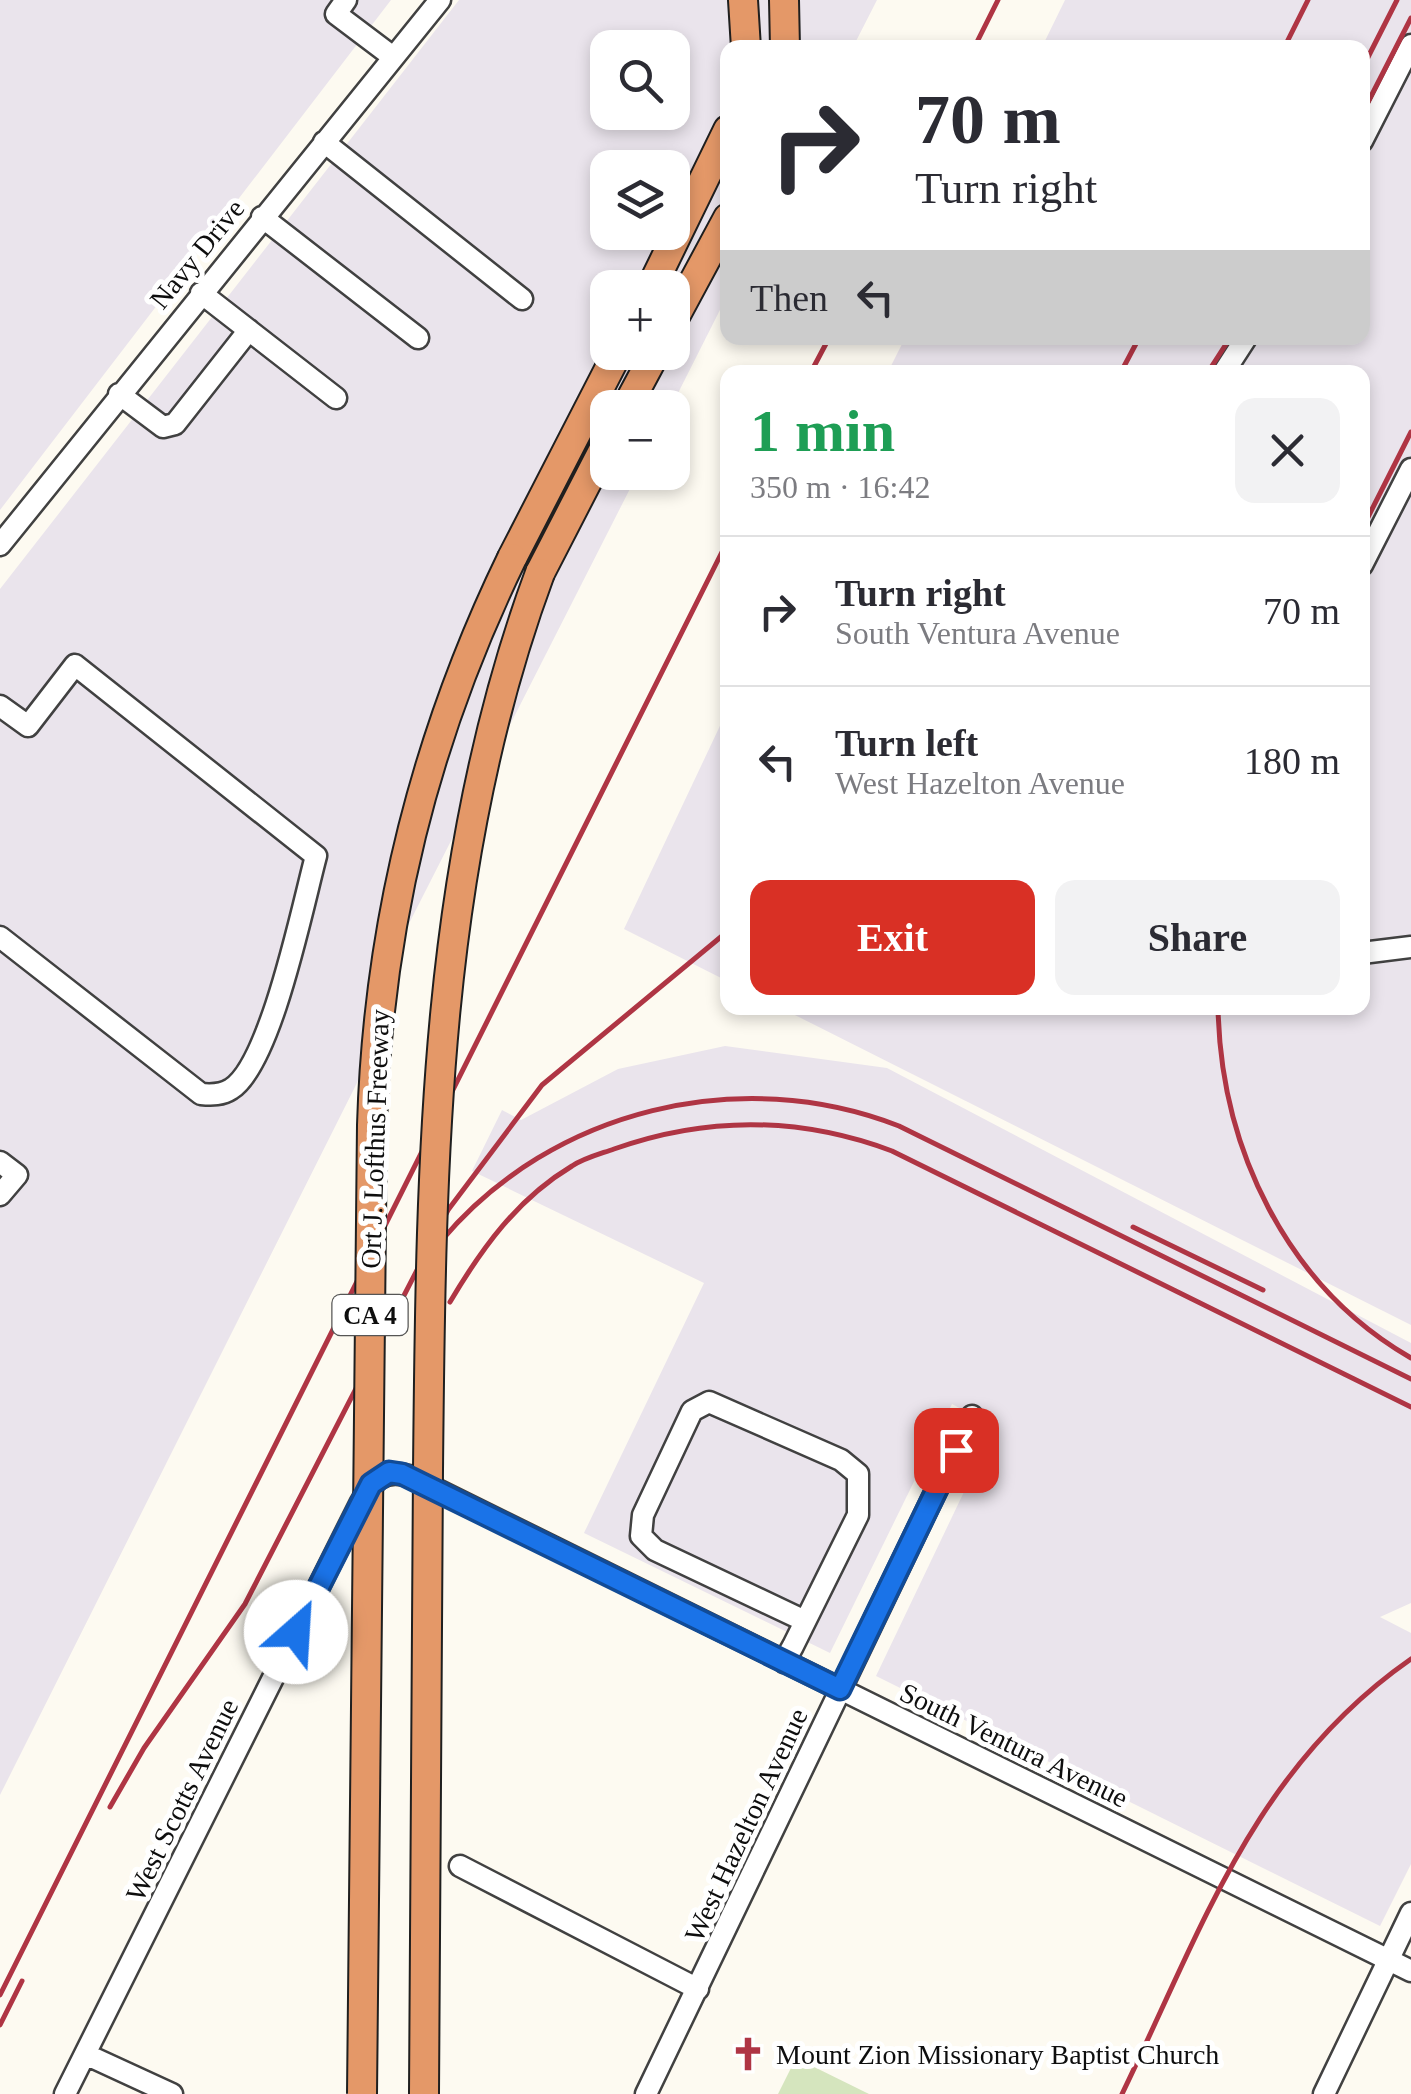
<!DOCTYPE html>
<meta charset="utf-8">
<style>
:root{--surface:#fff;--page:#f2f2f3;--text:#2b2b33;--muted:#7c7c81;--line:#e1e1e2;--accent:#d93025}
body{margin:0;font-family:"Times New Roman",serif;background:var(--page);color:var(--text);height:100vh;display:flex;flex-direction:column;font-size:38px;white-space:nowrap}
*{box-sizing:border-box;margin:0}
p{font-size:32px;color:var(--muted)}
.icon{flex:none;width:55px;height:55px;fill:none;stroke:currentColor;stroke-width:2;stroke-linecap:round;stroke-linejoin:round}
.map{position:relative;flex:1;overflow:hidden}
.drawer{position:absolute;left:720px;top:365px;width:650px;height:650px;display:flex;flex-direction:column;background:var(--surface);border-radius:20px;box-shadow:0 5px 15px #0003}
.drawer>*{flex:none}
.hud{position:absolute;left:720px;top:40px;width:650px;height:305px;border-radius:20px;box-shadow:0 5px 15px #0003;background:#fff;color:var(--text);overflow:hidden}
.controls{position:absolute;left:590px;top:30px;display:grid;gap:20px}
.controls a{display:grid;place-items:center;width:100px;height:100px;border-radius:20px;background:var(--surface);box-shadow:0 5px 15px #0003;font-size:50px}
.pin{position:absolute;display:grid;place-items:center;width:85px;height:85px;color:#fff;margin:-42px;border-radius:20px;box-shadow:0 5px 15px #0006}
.me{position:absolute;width:110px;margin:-55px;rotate:26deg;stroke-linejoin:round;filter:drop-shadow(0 0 8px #0008)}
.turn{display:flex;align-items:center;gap:35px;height:210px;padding:0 30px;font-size:45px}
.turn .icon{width:130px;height:130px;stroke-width:2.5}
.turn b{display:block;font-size:70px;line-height:85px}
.then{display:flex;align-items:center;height:95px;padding:0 30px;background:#0003;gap:20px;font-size:38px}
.round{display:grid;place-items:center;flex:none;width:105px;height:105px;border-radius:20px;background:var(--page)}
.headline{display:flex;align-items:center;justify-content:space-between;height:170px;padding:0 30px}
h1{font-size:60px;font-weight:700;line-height:75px;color:#1e9e55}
.cta{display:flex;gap:20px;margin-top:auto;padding:20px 30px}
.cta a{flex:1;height:115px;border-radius:20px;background:var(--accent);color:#fff;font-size:40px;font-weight:700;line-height:115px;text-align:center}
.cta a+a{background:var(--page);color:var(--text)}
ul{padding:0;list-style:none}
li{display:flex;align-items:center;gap:30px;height:150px;padding:0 30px;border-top:2px solid var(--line)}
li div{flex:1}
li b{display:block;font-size:38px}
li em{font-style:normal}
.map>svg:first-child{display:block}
.industrial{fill:#eae4ec;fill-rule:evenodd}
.grass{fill:#d5e5be}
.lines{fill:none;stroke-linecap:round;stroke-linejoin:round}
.minor-casing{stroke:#414141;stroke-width:25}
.highway-casing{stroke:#1f1f1f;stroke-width:32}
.minor{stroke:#fff;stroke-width:20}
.highway{stroke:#e49868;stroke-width:28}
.rail{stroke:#af3544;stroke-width:5}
.highway-bridge-casing{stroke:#1f1f1f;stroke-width:32;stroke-linecap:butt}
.highway-bridge{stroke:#e49868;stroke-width:28}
.route-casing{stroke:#114b97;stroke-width:25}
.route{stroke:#1a73e8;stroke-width:18}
.labels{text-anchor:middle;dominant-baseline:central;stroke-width:10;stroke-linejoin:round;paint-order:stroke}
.shield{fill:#fff;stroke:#565656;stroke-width:2.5}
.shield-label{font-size:25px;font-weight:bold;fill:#0e0e0e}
.street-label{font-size:28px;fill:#0e0e0e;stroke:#fff}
.poi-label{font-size:28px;fill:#0e0e0e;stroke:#fff;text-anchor:start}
</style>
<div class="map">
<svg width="1411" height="2094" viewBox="0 0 1411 2094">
<rect width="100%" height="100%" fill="#fdfaf1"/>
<path class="industrial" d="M 0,0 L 391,0 L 0,510 Z
M 459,0 L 877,0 L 853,47 L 728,48 L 727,296 L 671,407 L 608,408 L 608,472 L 638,473 L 365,1010 L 387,1023 L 0,1795 L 0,589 ZM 608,48 L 672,48 L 672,112 L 608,112 ZM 608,168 L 672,168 L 672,232 L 608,232 ZM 608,288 L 672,288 L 672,352 L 608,352 Z
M 1065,0 L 1411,0 L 1411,1325 L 781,1008 L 1362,1008 L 1362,372 L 888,372 L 905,338 L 1362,338 L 1362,48 L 1042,47 Z
M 727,711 L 728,981 L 727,981 L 624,929 Z
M 725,1046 L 887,1068 L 1411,1343 L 1411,1603 L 1380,1617 L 1411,1633 L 1411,1864 L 1380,1926 L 876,1676 L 995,1427 L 952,1404 L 830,1653 L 584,1533 L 704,1283 L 472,1171 L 502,1110 L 521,1120 L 618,1069 Z"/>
<path class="grass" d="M 796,2058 L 869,2094 L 778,2094 Z"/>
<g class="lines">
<g class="minor-casing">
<path id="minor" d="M 346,0 L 336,14 L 393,57
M 1362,141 L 1411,45
M 324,142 L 522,299
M 262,217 L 418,338
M 201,293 L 336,398
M 1224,372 L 1246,338
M 119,394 L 163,427 L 175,424 L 249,330
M 0,545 L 440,0
M 1362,565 L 1411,469
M 0,706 L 28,726 L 75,665 L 316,856 C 303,904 271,1064 231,1089 C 222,1095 212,1095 201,1094 L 0,937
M 1362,953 L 1411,947
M 0,1162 L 17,1175 L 0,1195
M 784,1662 L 793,1646 L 858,1515 L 858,1474 L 841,1460 L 709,1402 L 692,1411 L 643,1515 L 641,1536 L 655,1550 L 805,1621
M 460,1866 L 698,1989
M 85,2054 L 172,2094
M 65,2094 L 360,1504 C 372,1482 382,1468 409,1476 L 1411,1971
M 646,2094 L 972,1416
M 1324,2094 L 1411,1913"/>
</g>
<g class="highway-casing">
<path id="highway" d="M 743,0 L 746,48
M 784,0 L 785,48
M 651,288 L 728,130
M 672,322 L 728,218
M 626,408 L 656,352
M 512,558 L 618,352
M 540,573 L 608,441"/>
</g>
<use href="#minor" class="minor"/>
<use href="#highway" class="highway"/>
<path class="rail" d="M 974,48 L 998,0
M 1284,48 L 1308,0
M 1362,69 L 1397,0
M 1362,114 L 1411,18
M 811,372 L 829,338
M 1121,372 L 1139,338
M 1208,372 L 1230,338
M 1362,529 L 1411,432
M 1218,1008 C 1221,1148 1286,1286 1411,1358
M 1133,1227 L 1263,1290
M 442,1240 C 552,1109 741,1064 899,1126 L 1411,1379
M 450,1302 C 482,1248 517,1199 572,1166 C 584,1158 600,1154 614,1149 C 707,1116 801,1117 892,1151 L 1411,1407
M 110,1807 L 144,1748 L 245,1604 L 448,1210 L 542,1085 L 728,931
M 0,1995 L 728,540
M 0,2025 L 22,1981
M 1122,2094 C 1202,1929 1254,1768 1411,1659"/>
<g class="highway-bridge-casing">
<path id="highway-bridge" d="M 362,2094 L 372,1125 C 378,925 424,739 512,558
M 424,2094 C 425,1886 427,1678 428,1470 C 431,1166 433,861 540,573"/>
</g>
<use href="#highway-bridge" class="highway-bridge"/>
</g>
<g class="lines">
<g class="route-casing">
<path id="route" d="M 296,1632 L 371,1484 L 389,1472 L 402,1474 L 840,1689 L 956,1450"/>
</g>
<use href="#route" class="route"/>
</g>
<defs>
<g id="church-bare" transform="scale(2.7)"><path d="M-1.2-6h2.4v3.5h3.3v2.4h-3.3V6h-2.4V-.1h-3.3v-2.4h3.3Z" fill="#af3544" stroke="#fff" stroke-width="2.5" paint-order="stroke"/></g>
</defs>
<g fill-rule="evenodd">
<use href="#church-bare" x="748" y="2054"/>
</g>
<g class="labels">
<rect class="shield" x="332.5" y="1295" width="75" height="40" rx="8"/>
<g class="shield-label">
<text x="370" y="1315">CA 4</text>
</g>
<g class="street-label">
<text transform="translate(197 254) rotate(-51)">Navy Drive</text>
<text transform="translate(375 1139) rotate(-88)">Ort J. Lofthus Freeway</text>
<text transform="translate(1014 1745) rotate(26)">South Ventura Avenue</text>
<text transform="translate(182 1800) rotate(-64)">West Scotts Avenue</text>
<text transform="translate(746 1825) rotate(-65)">West Hazelton Avenue</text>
</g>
<g class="poi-label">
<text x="776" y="2054">Mount Zion Missionary Baptist Church</text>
</g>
</g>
</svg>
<div class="controls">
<a><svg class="icon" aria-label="search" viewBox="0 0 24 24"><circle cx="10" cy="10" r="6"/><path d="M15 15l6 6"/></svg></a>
<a><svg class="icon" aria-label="layers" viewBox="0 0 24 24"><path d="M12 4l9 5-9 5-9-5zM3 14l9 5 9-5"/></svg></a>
<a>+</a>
<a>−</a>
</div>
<div class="pin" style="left:956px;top:1450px;background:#d93025"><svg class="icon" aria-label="arrive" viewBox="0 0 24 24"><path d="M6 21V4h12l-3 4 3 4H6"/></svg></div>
<svg class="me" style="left:296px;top:1632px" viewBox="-20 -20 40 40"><circle r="19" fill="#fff"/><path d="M0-13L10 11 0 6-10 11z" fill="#1a73e8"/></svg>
<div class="hud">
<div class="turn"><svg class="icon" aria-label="right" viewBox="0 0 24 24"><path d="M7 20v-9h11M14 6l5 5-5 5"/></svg><div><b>70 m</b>Turn right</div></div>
<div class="then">Then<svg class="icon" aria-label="left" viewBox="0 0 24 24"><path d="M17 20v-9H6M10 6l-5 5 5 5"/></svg></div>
</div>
<section class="drawer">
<div class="headline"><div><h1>1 min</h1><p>350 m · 16:42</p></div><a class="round"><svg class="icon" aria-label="close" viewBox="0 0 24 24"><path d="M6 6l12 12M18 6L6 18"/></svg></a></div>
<ul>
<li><svg class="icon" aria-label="right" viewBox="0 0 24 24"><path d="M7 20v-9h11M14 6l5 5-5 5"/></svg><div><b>Turn right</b><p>South Ventura Avenue</p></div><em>70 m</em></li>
<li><svg class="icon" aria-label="left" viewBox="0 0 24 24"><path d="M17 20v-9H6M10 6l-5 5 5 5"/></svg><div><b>Turn left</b><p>West Hazelton Avenue</p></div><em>180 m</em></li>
</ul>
<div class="cta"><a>Exit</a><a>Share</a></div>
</section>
</div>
